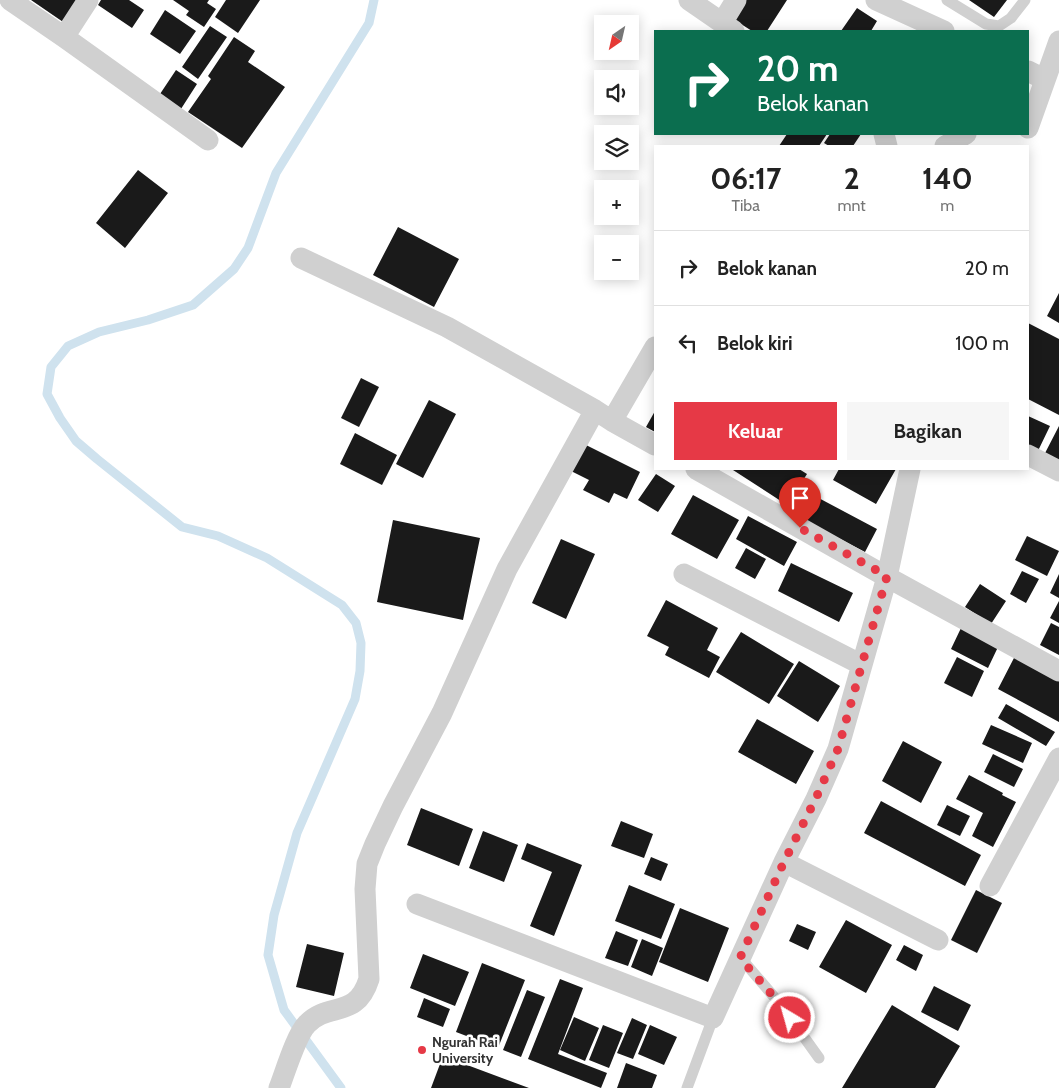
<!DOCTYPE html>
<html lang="id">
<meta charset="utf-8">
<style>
:root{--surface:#fff;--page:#f6f6f6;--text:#222;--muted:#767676;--line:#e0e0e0;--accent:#e63946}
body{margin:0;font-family:Cabin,sans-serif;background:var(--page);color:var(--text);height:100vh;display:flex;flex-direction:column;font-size:19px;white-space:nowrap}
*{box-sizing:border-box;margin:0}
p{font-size:16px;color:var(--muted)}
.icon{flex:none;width:28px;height:28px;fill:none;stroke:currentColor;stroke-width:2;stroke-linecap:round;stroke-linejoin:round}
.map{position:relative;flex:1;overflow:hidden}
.details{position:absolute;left:654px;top:145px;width:375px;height:325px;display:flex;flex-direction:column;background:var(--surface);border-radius:0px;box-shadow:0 2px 12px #0003}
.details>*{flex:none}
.top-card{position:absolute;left:654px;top:30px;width:375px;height:105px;border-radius:0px;box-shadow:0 2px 12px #0003;background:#0b6e4f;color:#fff;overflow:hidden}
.needle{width:32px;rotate:214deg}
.buttons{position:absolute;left:594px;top:15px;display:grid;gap:10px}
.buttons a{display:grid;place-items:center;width:45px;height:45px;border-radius:0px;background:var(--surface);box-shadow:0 2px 12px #0003;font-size:25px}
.pin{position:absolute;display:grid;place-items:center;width:42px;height:42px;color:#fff;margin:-51px -21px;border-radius:50% 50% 50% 0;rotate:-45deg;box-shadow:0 0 5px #0007}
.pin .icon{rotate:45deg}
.me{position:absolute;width:55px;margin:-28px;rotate:323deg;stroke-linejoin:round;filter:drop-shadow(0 0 4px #0008)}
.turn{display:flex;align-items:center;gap:18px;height:105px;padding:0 20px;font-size:22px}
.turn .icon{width:65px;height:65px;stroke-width:2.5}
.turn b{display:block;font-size:35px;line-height:42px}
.eta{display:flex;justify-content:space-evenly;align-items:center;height:85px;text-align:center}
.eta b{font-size:30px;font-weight:800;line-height:35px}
.cta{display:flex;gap:10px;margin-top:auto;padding:10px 20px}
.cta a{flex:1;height:58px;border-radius:0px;background:var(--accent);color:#fff;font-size:20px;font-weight:800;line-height:58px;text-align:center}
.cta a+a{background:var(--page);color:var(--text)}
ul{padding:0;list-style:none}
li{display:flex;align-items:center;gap:15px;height:75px;padding:0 20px;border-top:1px solid var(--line)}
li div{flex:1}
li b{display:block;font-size:19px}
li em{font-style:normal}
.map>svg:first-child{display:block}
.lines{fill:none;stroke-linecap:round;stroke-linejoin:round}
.stream{stroke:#cfe2ee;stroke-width:9}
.building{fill:#1a1a1a}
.service{stroke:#d0d0d0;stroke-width:11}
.minor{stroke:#d0d0d0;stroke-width:21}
.route{stroke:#e63946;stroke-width:9;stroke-dasharray:0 16.2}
.poi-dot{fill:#e63946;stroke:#fff;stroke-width:2}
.labels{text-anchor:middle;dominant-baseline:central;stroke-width:5;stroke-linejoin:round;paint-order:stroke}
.poi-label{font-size:14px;font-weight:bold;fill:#333;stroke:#fff;text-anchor:start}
</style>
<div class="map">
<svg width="1059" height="1088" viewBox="0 0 1059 1088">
<rect width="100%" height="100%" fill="#fff"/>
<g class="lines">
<path class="stream" d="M 341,1088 L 284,1010 L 268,955 L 274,915 L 297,833 L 355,699 L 360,671 L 361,643 L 356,623 L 342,605 L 267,558 L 218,536 L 182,527 L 97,459 L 76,441 L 60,418 L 47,394 L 51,367 L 68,346 L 99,332 L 148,320 L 193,305 L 234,269 L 248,248 L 276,173 L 369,23 L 374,0"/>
</g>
<path class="building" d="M 31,0 L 82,0 L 66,24 Z
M 101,0 L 129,0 L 144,10 L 132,28 L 98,5 Z
M 173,0 L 209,0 L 207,3 L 216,9 L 204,27 L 186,15 L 189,11 Z
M 226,0 L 260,0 L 238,33 L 215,17 Z
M 741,0 L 787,0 L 767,31 L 752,31 L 730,17 Z
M 969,0 L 1007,0 L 994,17 Z
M 857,8 L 877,21 L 871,31 L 841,31 Z
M 165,10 L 196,31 L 180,54 L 150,34 Z
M 210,26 L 227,37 L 198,79 L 182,67 Z
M 234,37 L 255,51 L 248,62 L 285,87 L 242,148 L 188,112 L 211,79 L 208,76 Z
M 176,70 L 197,84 L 179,112 L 158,97 Z
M 787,134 L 827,134 L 819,146 L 779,146 Z
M 830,134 L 861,134 L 853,146 L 829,146 L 824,143 Z
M 138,170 L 168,193 L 125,248 L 96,223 Z
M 398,227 L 459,259 L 434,307 L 373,275 Z
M 1059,293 L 1059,323 L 1047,316 Z
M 1028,323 L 1059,339 L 1059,415 L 1028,399 Z
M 361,378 L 379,387 L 359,427 L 341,418 Z
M 429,400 L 456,414 L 423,478 L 396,464 Z
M 655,411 L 655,432 L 646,427 Z
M 1028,416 L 1050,426 L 1036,455 L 1028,451 Z
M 1059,426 L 1059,465 L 1043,457 Z
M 355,433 L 397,455 L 382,485 L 340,464 Z
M 584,444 L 640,472 L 627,499 L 614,493 L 609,503 L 583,490 L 589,480 L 571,471 Z
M 734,469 L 799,469 L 807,474 L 787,505 L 733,470 Z
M 839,469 L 896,469 L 876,504 L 833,480 Z
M 656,474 L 675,486 L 658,512 L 638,500 Z
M 693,495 L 739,520 L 717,559 L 671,534 Z
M 813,495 L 877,529 L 865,552 L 800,518 Z
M 748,516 L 797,542 L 784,566 L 736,539 Z
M 393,520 L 480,538 L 463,620 L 377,602 Z
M 1027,536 L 1059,551 L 1047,576 L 1015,560 Z
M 561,539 L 595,554 L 566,619 L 532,603 Z
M 746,548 L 766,559 L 755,579 L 735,568 Z
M 791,563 L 853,593 L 839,622 L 778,591 Z
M 1022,571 L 1039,579 L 1026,603 L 1010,594 Z
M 1059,574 L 1059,598 L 1050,593 Z
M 980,584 L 1006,601 L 991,624 L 965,607 Z
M 666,600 L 718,628 L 707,650 L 720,657 L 709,678 L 665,655 L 669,647 L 647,636 Z
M 1059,601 L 1059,623 L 1050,618 Z
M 1051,623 L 1059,627 L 1059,655 L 1040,645 Z
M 961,628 L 998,647 L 988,668 L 951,649 Z
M 741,632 L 794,664 L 769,704 L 716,672 Z
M 1015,656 L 1059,679 L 1059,722 L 998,689 Z
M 957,657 L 984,671 L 972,697 L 944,683 Z
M 799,661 L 840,686 L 818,722 L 777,696 Z
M 1006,704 L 1055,732 L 1046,746 L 998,718 Z
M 757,719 L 814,751 L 796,784 L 738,752 Z
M 991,725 L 1032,743 L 1023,763 L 982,744 Z
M 903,741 L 942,762 L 921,803 L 882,781 Z
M 993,754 L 1023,769 L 1014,787 L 984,772 Z
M 969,775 L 1003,793 L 1002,795 L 1016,802 L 993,847 L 972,836 L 983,813 L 956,799 Z
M 881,801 L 981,855 L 965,886 L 864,833 Z
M 947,805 L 970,816 L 960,836 L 937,825 Z
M 421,808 L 473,829 L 459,866 L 407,845 Z
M 621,821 L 653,834 L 644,858 L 611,846 Z
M 483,831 L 518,845 L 504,882 L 469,868 Z
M 527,843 L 582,865 L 554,936 L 530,926 L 552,872 L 521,859 Z
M 651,857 L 668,864 L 661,881 L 644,874 Z
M 629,885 L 675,904 L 661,939 L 615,921 Z
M 976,890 L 1002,903 L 977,953 L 951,940 Z
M 680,908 L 729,928 L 708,982 L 659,962 Z
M 846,920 L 892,945 L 866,993 L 819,967 Z
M 797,924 L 816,932 L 808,950 L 789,941 Z
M 616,931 L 638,940 L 628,966 L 605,958 Z
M 642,939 L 663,948 L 652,976 L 631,967 Z
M 307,944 L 344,953 L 334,996 L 296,987 Z
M 904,945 L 923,955 L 916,971 L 896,960 Z
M 423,954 L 469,972 L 455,1006 L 410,988 Z
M 482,963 L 525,980 L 498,1048 L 456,1032 Z
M 560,979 L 583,988 L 558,1054 L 607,1073 L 601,1088 L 528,1059 Z
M 934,986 L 971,1005 L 958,1031 L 921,1012 Z
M 527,990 L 545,997 L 521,1057 L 503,1050 Z
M 424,998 L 450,1009 L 443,1027 L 417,1017 Z
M 892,1005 L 960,1046 L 935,1088 L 842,1088 Z
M 574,1017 L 599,1028 L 585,1061 L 560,1050 Z
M 632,1018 L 647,1025 L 633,1059 L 617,1053 Z
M 603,1025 L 623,1033 L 609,1068 L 589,1060 Z
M 650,1025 L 677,1037 L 664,1065 L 638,1054 Z
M 443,1056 L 529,1088 L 431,1088 Z
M 626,1063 L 657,1075 L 652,1088 L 617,1088 Z"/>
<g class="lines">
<path class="service" d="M 947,0 L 986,24 L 999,26 L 1011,18 L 1025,0
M 740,957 L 781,1005 L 819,1058
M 687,1088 L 713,1018"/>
<path class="minor" d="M 10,0 L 64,37 L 208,140
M 689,0 L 734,31
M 876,0 L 944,31
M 722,23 L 736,0
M 64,37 L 88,0
M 1028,71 L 1044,79
M 1028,128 L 1059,41
M 884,134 L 887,146
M 945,146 L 966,134
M 301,258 L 447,327 L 595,410 L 612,421 L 655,445
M 612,421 L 655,347
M 1028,455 L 1059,471
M 696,469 L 887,577 L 1059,671
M 684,574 L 862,665
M 784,862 L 938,940
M 990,886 L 1059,758
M 417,904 L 713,1018 L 784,862 L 816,799 L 838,749 L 887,577 L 910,469
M 279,1088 C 285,1073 296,1035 307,1024 C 329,1001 356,1020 369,979 L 365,889 L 367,864 L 375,844 L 393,806 L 442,713 L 507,569 L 595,410"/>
</g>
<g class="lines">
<path class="route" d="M 790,1018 L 781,1005 L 740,958 L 784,862 L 816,798 L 838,749 L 887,576 L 800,528"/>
</g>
<circle class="poi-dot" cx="422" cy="1050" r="5"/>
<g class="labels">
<g class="poi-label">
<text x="432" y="1042">Ngurah Rai<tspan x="432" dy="16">University</tspan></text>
</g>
</g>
</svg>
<div class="buttons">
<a><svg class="needle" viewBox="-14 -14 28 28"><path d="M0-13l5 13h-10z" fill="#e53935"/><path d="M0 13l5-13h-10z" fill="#767676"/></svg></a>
<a><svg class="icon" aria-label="sound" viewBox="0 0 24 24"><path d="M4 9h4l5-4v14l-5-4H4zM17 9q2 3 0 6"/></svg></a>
<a><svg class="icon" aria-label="layers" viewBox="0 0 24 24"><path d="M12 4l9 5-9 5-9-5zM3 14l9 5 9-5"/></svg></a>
<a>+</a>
<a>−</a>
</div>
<div class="pin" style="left:800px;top:528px;background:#d93025"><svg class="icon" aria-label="arrive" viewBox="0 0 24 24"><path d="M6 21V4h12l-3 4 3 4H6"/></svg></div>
<svg class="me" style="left:790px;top:1018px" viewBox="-20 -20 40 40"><circle r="17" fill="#e63946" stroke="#fff" stroke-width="3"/><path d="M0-11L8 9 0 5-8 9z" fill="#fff"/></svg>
<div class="top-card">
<div class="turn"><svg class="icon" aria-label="right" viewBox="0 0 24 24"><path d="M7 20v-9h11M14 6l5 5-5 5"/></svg><div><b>20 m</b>Belok kanan</div></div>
</div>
<section class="details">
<div class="eta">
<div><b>06:17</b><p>Tiba</p></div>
<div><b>2</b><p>mnt</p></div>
<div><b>140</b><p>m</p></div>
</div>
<ul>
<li><svg class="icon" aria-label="right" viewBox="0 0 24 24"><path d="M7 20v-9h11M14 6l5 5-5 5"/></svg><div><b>Belok kanan</b></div><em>20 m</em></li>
<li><svg class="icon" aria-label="left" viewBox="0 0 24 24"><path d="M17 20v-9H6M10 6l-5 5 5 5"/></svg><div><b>Belok kiri</b></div><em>100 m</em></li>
</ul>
<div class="cta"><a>Keluar</a><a>Bagikan</a></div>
</section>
</div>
